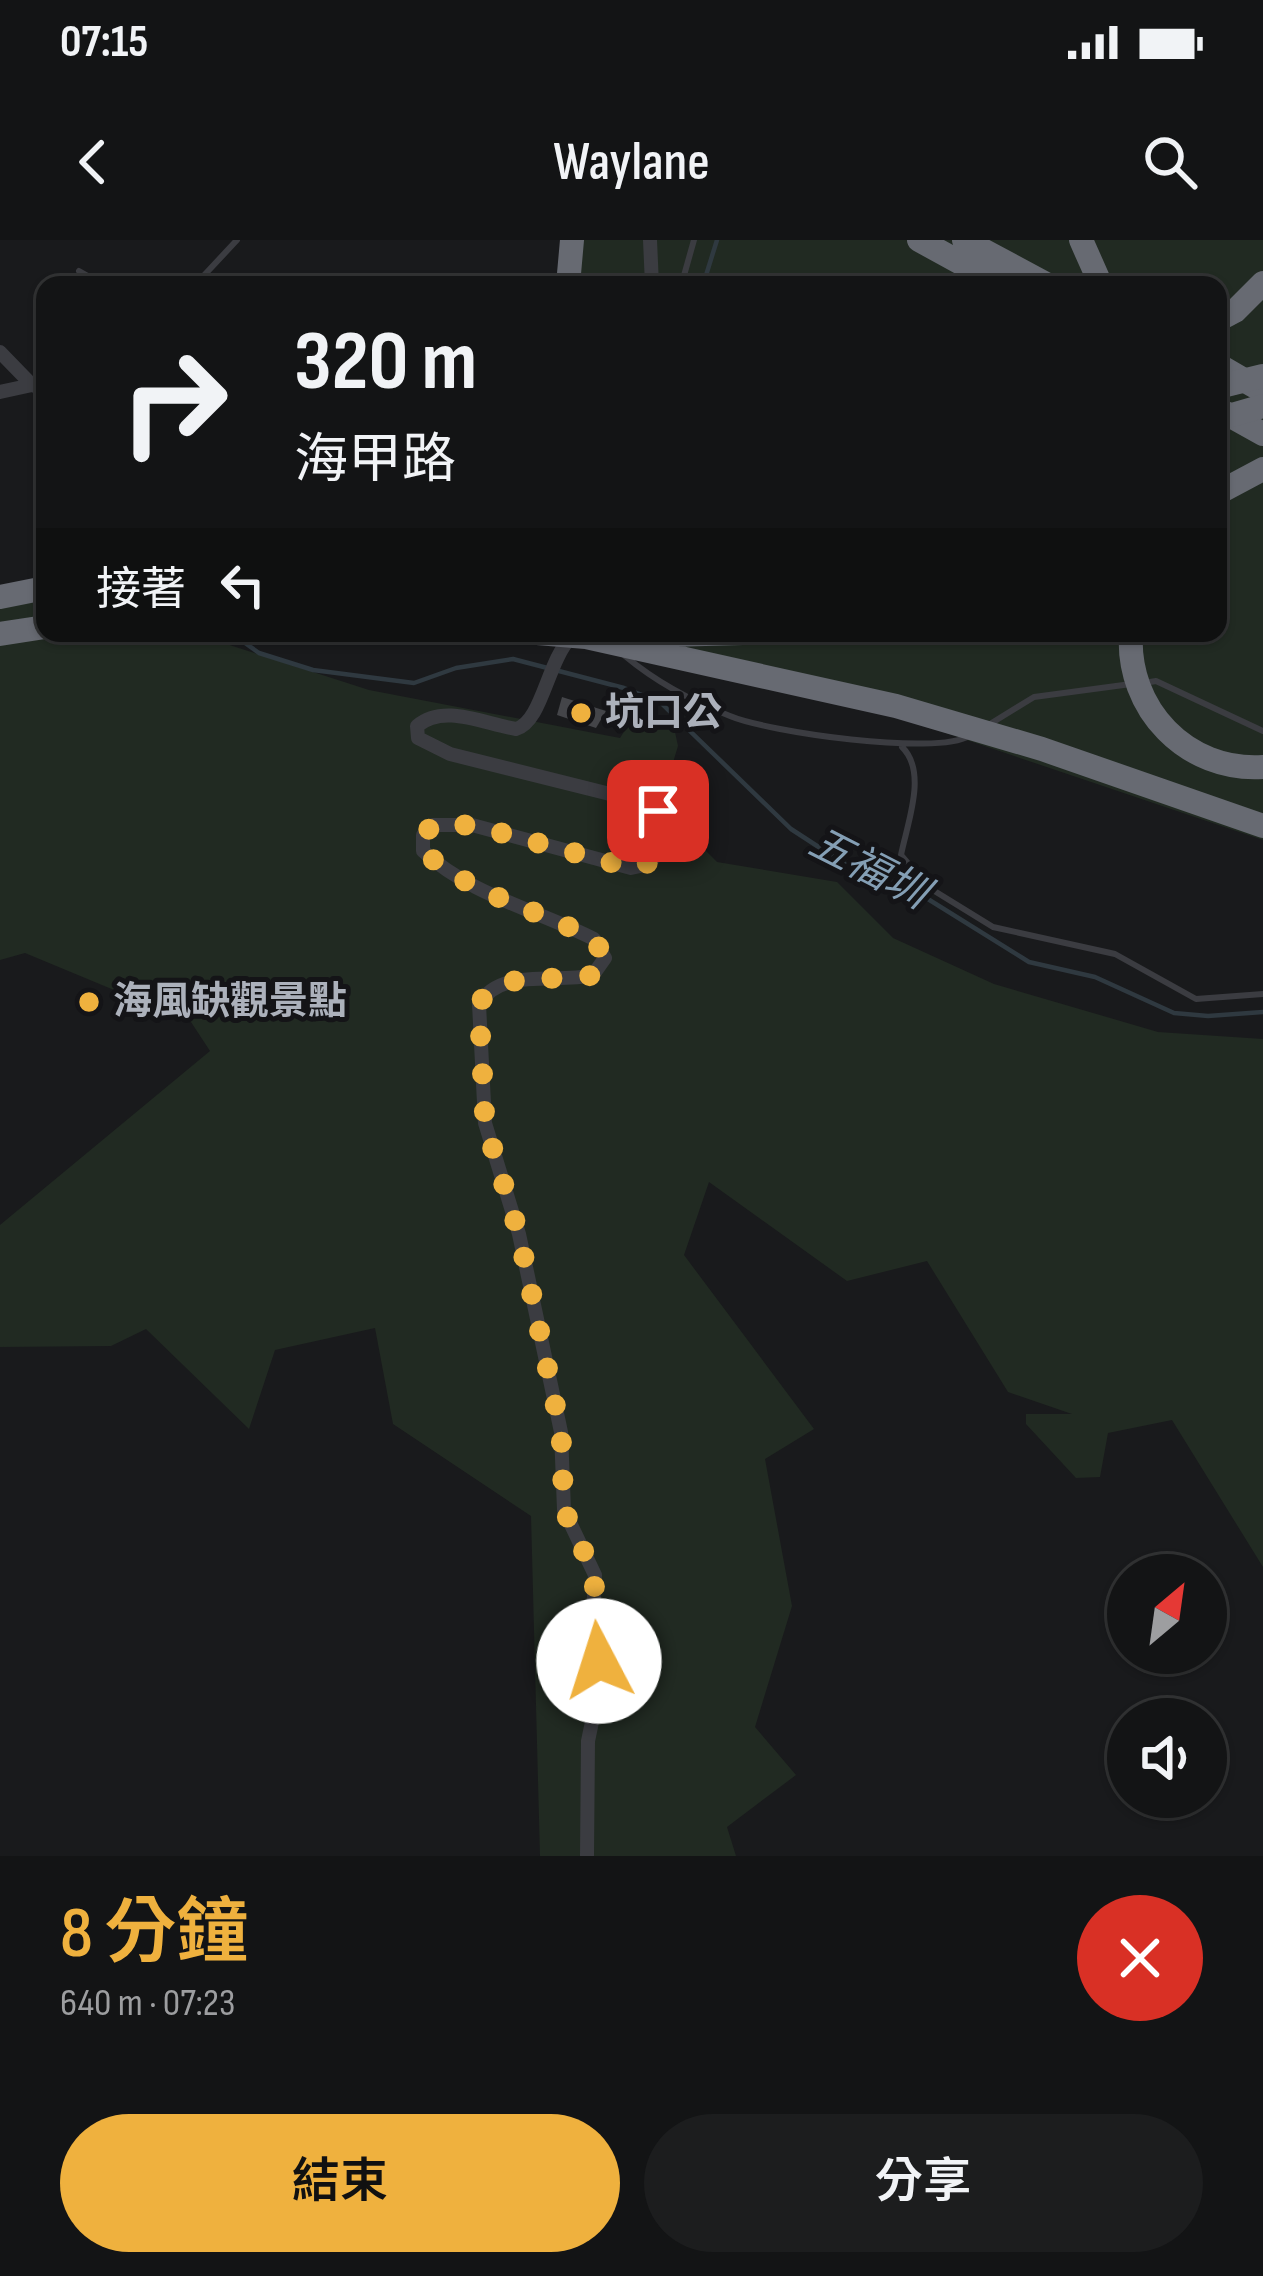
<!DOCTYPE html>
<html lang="zh-TW">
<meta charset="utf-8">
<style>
:root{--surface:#131415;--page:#1c1d1e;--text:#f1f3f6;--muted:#9d9ea0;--line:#323334;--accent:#efb13e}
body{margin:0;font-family:"Sofia Sans Condensed","Noto Sans TC",sans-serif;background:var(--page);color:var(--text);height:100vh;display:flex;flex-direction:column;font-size:45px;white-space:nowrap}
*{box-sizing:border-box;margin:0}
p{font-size:39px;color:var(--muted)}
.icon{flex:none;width:66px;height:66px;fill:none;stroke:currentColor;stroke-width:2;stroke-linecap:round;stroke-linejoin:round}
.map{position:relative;height:1616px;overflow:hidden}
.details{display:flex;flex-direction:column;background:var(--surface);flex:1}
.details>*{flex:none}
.top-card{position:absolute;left:36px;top:36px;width:1191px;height:366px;border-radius:24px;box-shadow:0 3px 9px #0004,0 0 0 3px var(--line);background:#131415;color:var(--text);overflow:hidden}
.needle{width:78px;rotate:29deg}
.tools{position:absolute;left:1107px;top:1314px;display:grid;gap:24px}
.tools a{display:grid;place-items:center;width:120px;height:120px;border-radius:50%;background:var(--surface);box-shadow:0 3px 9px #0004,0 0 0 3px var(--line);font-size:60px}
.pin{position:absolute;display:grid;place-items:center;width:102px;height:102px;color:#fff;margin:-51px;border-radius:24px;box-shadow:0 6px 18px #0006}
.me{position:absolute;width:132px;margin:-66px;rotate:355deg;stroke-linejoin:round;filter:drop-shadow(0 0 9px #0008)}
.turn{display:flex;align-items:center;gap:42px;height:252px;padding:0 60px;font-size:54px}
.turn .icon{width:156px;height:156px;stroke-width:2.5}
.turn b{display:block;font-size:84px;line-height:102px}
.then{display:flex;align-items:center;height:114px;padding:0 60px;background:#0003;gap:24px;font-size:45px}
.round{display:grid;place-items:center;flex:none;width:126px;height:126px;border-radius:63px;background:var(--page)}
.summary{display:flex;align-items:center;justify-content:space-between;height:204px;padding:0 60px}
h1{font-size:72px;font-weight:600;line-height:90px;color:var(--accent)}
.action{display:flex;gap:24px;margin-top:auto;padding:24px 60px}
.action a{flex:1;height:138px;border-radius:72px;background:var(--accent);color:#111;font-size:48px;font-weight:600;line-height:138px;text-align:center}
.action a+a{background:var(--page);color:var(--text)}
.status{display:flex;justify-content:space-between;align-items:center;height:84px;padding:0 60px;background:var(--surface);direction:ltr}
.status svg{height:33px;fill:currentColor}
header{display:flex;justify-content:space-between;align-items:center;height:156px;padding:0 60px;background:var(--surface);font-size:54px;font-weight:600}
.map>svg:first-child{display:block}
.green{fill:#212a22}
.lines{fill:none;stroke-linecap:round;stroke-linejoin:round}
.stream{stroke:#2f3940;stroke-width:4.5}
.building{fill:#444549}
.service{stroke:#3b3c41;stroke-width:6}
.minor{stroke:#3b3c41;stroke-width:14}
.motorway{stroke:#676a72;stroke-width:24}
.motorway-bridge{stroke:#676a72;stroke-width:24}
.route{stroke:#efb13e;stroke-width:21;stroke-dasharray:0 37.8}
.poi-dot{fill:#efb13e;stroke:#141417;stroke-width:4.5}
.labels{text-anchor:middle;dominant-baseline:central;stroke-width:10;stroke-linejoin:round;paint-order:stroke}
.poi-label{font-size:39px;font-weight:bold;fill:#acb1bb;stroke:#141417;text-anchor:start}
.water-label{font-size:42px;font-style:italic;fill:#849fb5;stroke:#141417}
</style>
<div class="status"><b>07:15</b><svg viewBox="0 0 49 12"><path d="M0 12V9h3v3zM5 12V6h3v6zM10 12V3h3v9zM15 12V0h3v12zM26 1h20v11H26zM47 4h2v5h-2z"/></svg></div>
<header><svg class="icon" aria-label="back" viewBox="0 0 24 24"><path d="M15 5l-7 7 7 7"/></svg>Waylane<svg class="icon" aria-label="search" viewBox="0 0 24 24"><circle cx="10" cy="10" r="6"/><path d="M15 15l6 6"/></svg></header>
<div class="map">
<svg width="1263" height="1616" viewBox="0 0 1263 1616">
<rect width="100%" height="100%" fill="#191a1c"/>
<path class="green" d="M 561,0 L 1263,0 L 1263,600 L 857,463 L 656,421 L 666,393 L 1218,393 L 1218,45 L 556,45 Z
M 0,356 L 45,365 L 45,393 L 192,393 L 369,450 L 620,498 L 632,479 L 652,474 L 666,481 L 675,492 L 678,506 L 672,526 L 690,595 L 717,622 L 837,642 L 893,698 L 994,744 L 1158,792 L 1263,799 L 1263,1327 L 1172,1180 L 1108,1193 L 1100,1237 L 1076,1238 L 1026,1184 L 1026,1174 L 1072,1174 L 1008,1152 L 927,1021 L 847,1041 L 709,942 L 684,1015 L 814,1189 L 765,1219 L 792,1366 L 755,1487 L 796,1535 L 727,1587 L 736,1616 L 540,1616 L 531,1276 L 393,1184 L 375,1088 L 275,1110 L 249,1189 L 146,1089 L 111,1106 L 0,1107 L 0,985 L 210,811 L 191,782 L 25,713 L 0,720 Z"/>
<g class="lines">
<path class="stream" d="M 703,45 L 717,0
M 231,393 L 259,413 L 313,430 L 414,443 L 456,428 L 513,419 L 624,448 L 660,462 L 791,589 L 854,630 L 907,646 L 1029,722 L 1095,737 L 1174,773 L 1208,776 L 1263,772"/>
</g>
<path class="building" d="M 562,457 L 606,471 L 596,488 L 557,475 Z"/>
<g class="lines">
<path class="service" d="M 79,31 L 104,45
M 195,45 L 237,0
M 676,45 L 683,39 L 694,0
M 625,416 C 655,441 694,462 730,476 C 768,492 936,516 969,496
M 1144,443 L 1156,441 L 1263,491
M 990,484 L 1034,457 L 1131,444
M 902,507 C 928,532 907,584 901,615 L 928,647 L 993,687 L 1115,714 L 1196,759 L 1263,754"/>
<path class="minor" d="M 650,0 L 652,45
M 0,112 L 32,145
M 0,152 L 32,145 L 45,149
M 571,397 C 547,422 542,482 516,489 C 484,484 444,463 417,486 L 418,498 L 450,514 L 646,563 C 666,576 665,589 661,612 L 645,625 L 631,628 L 472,585 L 433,585 L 423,595 L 423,611 C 470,655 537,670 594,699 L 605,718 L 593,735 C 555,744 501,727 479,764 L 485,883 L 519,994 L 561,1192 L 564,1270 L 595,1335 L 592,1395 L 601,1439 L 588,1501 L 587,1616"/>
<path class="motorway" d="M 919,0 L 1001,45
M 964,0 L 1048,45
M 1081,0 L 1101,45
M 568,45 L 572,0
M 1218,80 L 1235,71 L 1263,43
M 1218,125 L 1263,151
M 1220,170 L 1263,194
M 1218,253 L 1263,229
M 0,357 L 45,348
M 0,394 L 45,387"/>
<path class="motorway-bridge" d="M 1218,147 L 1263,136
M 1218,179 L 1263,166
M 537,393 L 586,397 L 896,466 L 1042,509 L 1263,586
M 1131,393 C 1126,469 1187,532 1263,527
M 630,396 L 743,393"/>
</g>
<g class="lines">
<path class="route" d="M 599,1421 L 592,1395 L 595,1335 L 564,1270 L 561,1192 L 519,994 L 485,883 L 479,764 C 501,727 555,744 593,735 L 602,728 L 605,718 L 594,699 C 537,669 471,655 423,611 L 423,595 L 433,585 L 472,585 L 631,628 L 645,625 L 661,612 L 665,587 L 658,571"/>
</g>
<g class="poi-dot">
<circle cx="581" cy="473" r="12"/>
<circle cx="89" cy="762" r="12"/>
</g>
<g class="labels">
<g class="poi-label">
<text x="605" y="473">坑口公</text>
<text x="113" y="762">海風缺觀景點</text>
</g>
<g class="water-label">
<text transform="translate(868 629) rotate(27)">五福圳</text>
</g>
</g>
</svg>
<div class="tools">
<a><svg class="needle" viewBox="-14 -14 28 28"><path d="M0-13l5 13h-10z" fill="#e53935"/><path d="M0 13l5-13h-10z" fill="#9d9ea0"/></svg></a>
<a><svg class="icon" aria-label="sound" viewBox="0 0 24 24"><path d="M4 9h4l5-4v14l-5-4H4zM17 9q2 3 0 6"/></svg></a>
</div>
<div class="pin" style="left:658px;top:571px;background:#d93025"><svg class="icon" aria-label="arrive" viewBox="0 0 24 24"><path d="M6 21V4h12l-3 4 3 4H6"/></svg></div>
<svg class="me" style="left:599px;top:1421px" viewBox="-20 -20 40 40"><circle r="19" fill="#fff"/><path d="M0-13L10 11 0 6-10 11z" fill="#efb13e"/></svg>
<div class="top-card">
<div class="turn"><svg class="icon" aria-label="right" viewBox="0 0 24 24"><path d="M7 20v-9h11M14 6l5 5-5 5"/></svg><div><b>320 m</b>海甲路</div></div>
<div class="then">接著<svg class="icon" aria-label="left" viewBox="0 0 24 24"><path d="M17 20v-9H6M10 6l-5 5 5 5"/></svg></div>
</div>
</div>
<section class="details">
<div class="summary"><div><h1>8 分鐘</h1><p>640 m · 07:23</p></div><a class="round" style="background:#d93025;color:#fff"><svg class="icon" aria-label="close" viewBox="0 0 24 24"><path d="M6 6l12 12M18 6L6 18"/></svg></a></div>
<div class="action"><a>結束</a><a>分享</a></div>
</section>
